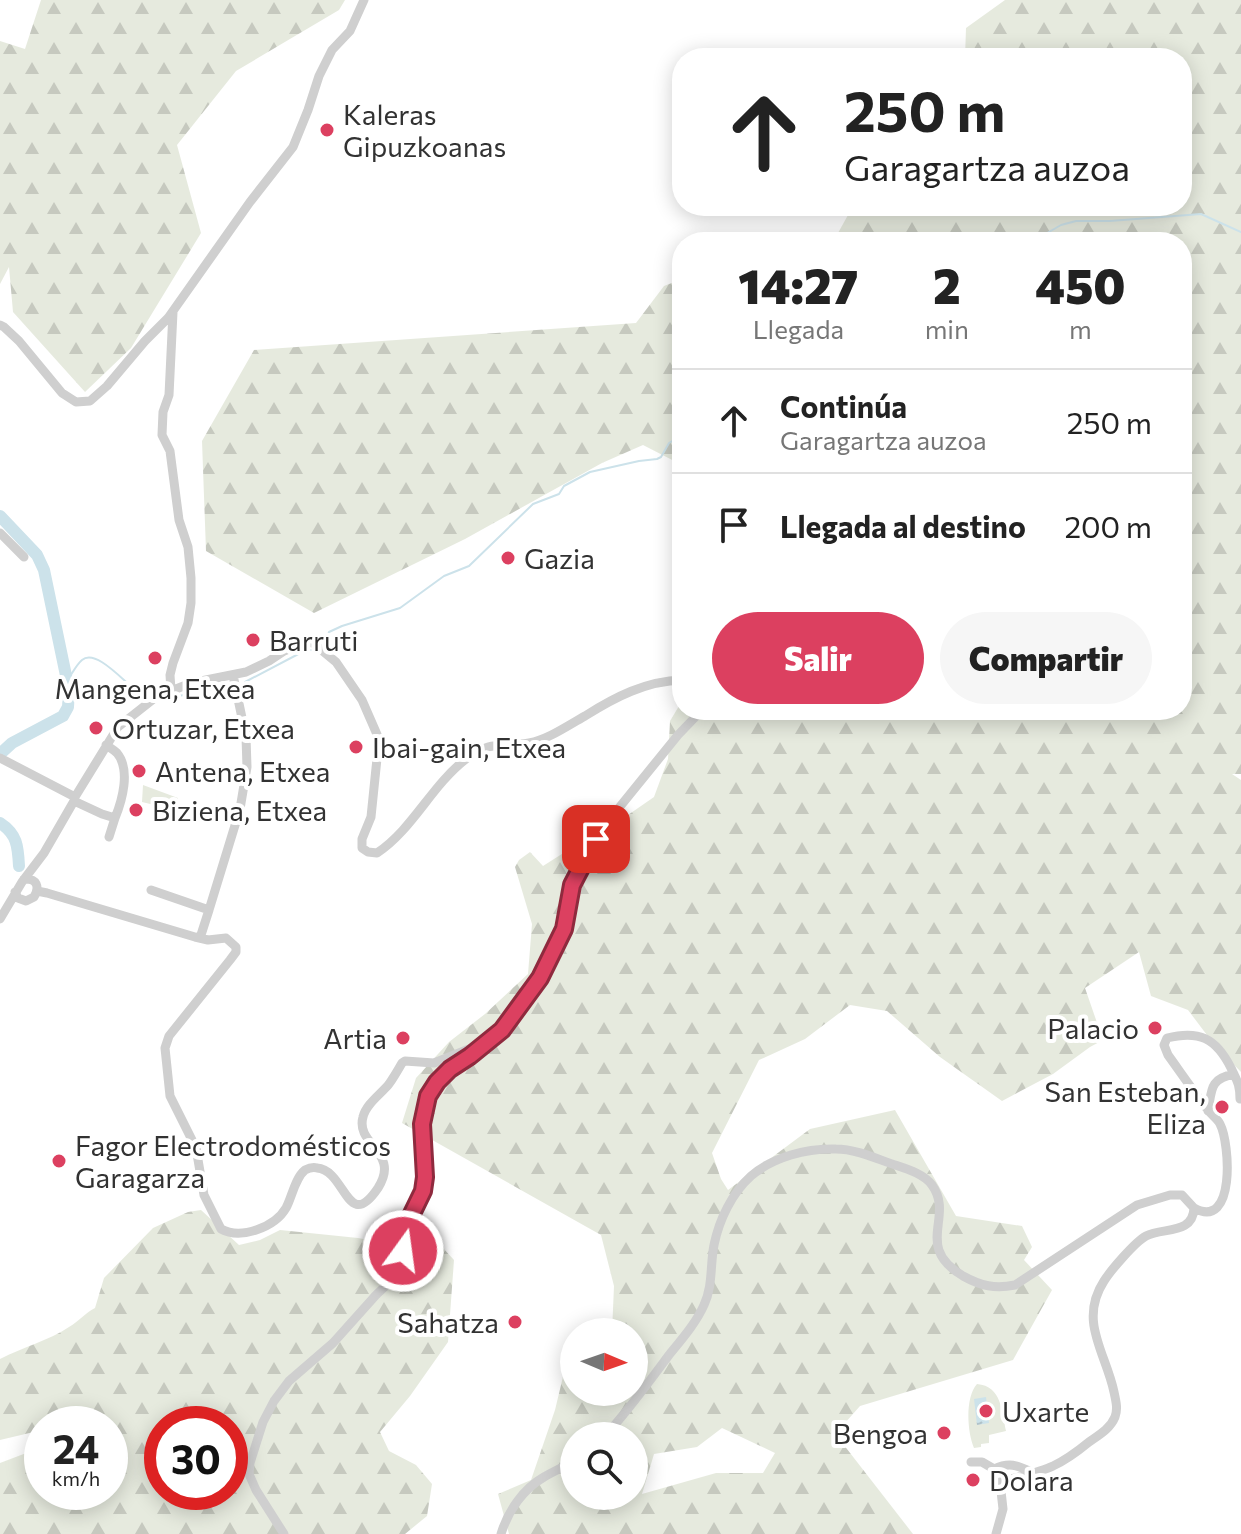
<!DOCTYPE html>
<html lang="es">
<meta charset="utf-8">
<style>
:root{--surface:#fff;--page:#f6f6f6;--text:#222;--muted:#767676;--line:#e0e0e0;--accent:#dc4060}
body{margin:0;font-family:Commissioner,sans-serif;background:var(--page);color:var(--text);height:100vh;display:flex;flex-direction:column;font-size:30px;white-space:nowrap}
*{box-sizing:border-box;margin:0}
p{font-size:26px;color:var(--muted)}
.icon{flex:none;width:44px;height:44px;fill:none;stroke:currentColor;stroke-width:2;stroke-linecap:round;stroke-linejoin:round}
.map{position:relative;flex:1;overflow:hidden}
.drawer{position:absolute;left:672px;top:232px;width:520px;height:488px;display:flex;flex-direction:column;background:var(--surface);border-radius:32px;box-shadow:0 4px 20px #0003}
.drawer>*{flex:none}
.top-card{position:absolute;left:672px;top:48px;width:520px;height:168px;border-radius:32px;box-shadow:0 4px 20px #0003;background:#fff;color:var(--text);overflow:hidden}
.needle{width:52px;rotate:92deg}
.controls{position:absolute;left:560px;top:1318px;display:grid;gap:16px}
.controls a{display:grid;place-items:center;width:88px;height:88px;border-radius:50%;background:var(--surface);box-shadow:0 4px 20px #0003;font-size:40px}
.speed{position:absolute;left:24px;top:1406px;display:flex;gap:16px;font-size:40px;font-weight:700;text-align:center}
.speed>*{display:grid;place-content:center;width:104px;height:104px;border-radius:50%;background:var(--surface);box-shadow:0 4px 20px #0003;line-height:1}
.speed small{font-size:20px;font-weight:400}
.speed .limit{border:12px solid #d22;background:#fff;color:#111}
.pin{position:absolute;display:grid;place-items:center;width:68px;height:68px;color:#fff;margin:-34px;border-radius:16px;box-shadow:0 4px 12px #0006}
.me{position:absolute;width:88px;margin:-44px;rotate:14deg;stroke-linejoin:round;filter:drop-shadow(0 0 6px #0008)}
.turn{display:flex;align-items:center;gap:28px;height:168px;padding:0 40px;font-size:36px}
.turn .icon{width:104px;height:104px;stroke-width:2.5}
.turn b{display:block;font-size:56px;line-height:68px}
.eta{display:flex;justify-content:space-evenly;align-items:center;height:136px;text-align:center}
.eta b{font-size:48px;font-weight:800;line-height:56px}
.cta{display:flex;gap:16px;margin-top:auto;padding:16px 40px}
.cta a{flex:1;height:92px;border-radius:48px;background:var(--accent);color:#fff;font-size:32px;font-weight:800;line-height:92px;text-align:center}
.cta a+a{background:var(--page);color:var(--text)}
ul{padding:0;list-style:none}
li{display:flex;align-items:center;gap:24px;height:104px;padding:0 40px;border-top:2px solid var(--line)}
li div{flex:1}
li b{display:block;font-size:30px}
li em{font-style:normal}
.map>svg:first-child{display:block}
.forest{fill:url(#forest-firs);fill-rule:evenodd}
.pitch{fill:#e6eade}
.water{fill:url(#water-ripples)}
.lines{fill:none;stroke-linecap:round;stroke-linejoin:round}
.stream{stroke:#cce2ea;stroke-width:2}
.river{stroke:#cce2ea;stroke-width:12}
.minor{stroke:#cfcfcf;stroke-width:9}
.route-casing{stroke:#8f2a3e;stroke-width:20}
.route{stroke:#dc4060;stroke-width:14}
.poi-dot{fill:#dc4060;stroke:#fff;stroke-width:3}
.labels{text-anchor:middle;dominant-baseline:central;stroke-width:8;stroke-linejoin:round;paint-order:stroke}
.poi-label{font-size:28px;fill:#323232;stroke:#fff;text-anchor:start}
</style>
<div class="map">
<svg width="1241" height="1534" viewBox="0 0 1241 1534">
<defs>
<pattern id="forest-firs" width="22" height="20" patternUnits="userSpaceOnUse" patternTransform="scale(2)"><rect width="22" height="20" fill="#e6eade"/><path d="M5 1l3.5 6h-7zM16 11l3.5 6h-7z" fill="#c6c9bf"/></pattern>
<pattern id="water-ripples" width="26" height="14" patternUnits="userSpaceOnUse" patternTransform="scale(2)"><rect width="26" height="14" fill="#cce2ea"/><path d="M2 4q2-2 4 0t4 0M15 11q2-2 4 0t4 0" fill="none" stroke="#b0c2c9"/></pattern>
</defs>
<rect width="100%" height="100%" fill="#fff"/>
<path class="forest" d="M 41,0 L 345,0 L 339,10 L 236,71 L 177,145 L 201,233 L 131,348 L 85,392 L 13,312 L 9,267 L 0,284 L 0,41 L 25,49 Z
M 1005,0 L 1241,0 L 1241,774 L 1232,774 L 1241,780 L 1241,1072 L 1213,1043 L 1188,1010 L 1151,996 L 1139,952 L 1085,988 L 1103,1040 L 1090,1047 L 1053,1074 L 1002,1101 L 940,1057 L 887,1011 L 850,1005 L 805,1039 L 759,1060 L 712,1153 L 721,1179 L 728,1190 L 810,1129 L 895,1110 L 956,1216 L 1022,1226 L 1032,1247 L 1024,1260 L 1052,1290 L 1013,1360 L 860,1406 L 837,1432 L 833,1431 L 913,1534 L 509,1534 L 498,1494 L 531,1480 L 555,1410 L 567,1360 L 574,1357 L 574,1392 L 634,1392 L 634,1332 L 612,1332 L 614,1286 L 601,1235 L 402,1123 L 416,1078 L 449,1042 L 485,1014 L 528,974 L 532,924 L 515,867 L 519,860 L 530,852 L 543,866 L 576,845 L 607,846 L 628,815 L 654,797 L 668,759 L 670,721 L 682,701 L 682,710 L 1182,710 L 1182,242 L 833,242 L 853,206 L 1182,206 L 1182,58 L 965,58 L 966,28 ZM 722,1428 L 775,1453 L 763,1473 L 716,1473 L 642,1494 L 654,1454 L 697,1447 ZM 574,1436 L 634,1436 L 634,1496 L 574,1496 Z
M 682,279 L 682,465 L 643,445 L 602,463 L 465,539 L 314,613 L 206,551 L 202,441 L 254,350 L 636,323 L 664,286 Z
M 201,1210 L 239,1245 L 260,1240 L 280,1230 L 358,1238 L 390,1244 L 443,1248 L 454,1260 L 448,1342 L 410,1396 L 380,1432 L 389,1451 L 416,1465 L 432,1484 L 427,1516 L 405,1534 L 0,1534 L 0,1463 L 42,1447 L 42,1492 L 110,1492 L 110,1424 L 102,1424 L 105,1415 L 76,1424 L 42,1424 L 42,1430 L 0,1440 L 0,1359 C 23,1347 48,1341 69,1327 C 79,1321 85,1313 95,1308 L 104,1278 L 153,1228 L 188,1212 ZM 162,1424 L 230,1424 L 230,1492 L 162,1492 Z"/>
<path class="pitch" d="M 143,785 L 178,798 L 175,810 L 142,802 Z
M 977,1384 C 1002,1386 1002,1412 1006,1431 L 989,1435 L 989,1443 L 981,1444 L 981,1447 L 974,1448 C 967,1432 965,1397 977,1384 Z"/>
<path class="water" d="M 986,1397 L 989,1423 L 977,1425 L 974,1399 Z"/>
<g class="lines">
<path class="stream" d="M 1025,242 L 1042,236 L 1061,225 L 1076,221 L 1110,221 L 1201,214 L 1241,232
M 324,646 L 329,632 L 342,626 L 400,608 L 444,576 L 469,566 L 533,504 L 559,494 L 564,486 L 590,472 L 639,461 L 657,459 L 661,457 L 669,443 L 682,435
M 67,681 C 72,674 76,665 82,660 C 98,647 130,690 144,696
M 245,682 L 306,650 L 315,650
M 169,698 L 218,688"/>
<path class="river" d="M 0,516 L 37,555 L 44,570 L 69,690 L 68,707 L 63,716 L 12,743 L 0,754
M 0,823 C 17,834 18,846 19,866"/>
<path class="minor" d="M 0,325 L 4,327 L 19,341 L 62,393 L 76,402 L 90,401 L 107,386 L 145,341 L 168,318 L 250,202 L 293,147 L 308,110 L 319,76 L 332,50 L 350,31 L 364,0
M 0,533 L 24,557
M 171,690 L 170,675 L 173,663 L 188,623 L 191,603 L 191,578 L 188,547 L 179,520 L 170,451 L 162,435 L 163,412 L 169,395 L 173,312
M 0,758 L 75,797
M 74,801 L 102,814 L 115,818 C 122,801 131,770 117,753 C 114,750 110,748 106,745
M 109,837 L 115,818
M 151,890 L 209,910 L 200,938
M 37,891 L 47,893 L 195,937 L 208,940 L 226,938 L 236,947 L 236,952 L 230,960 L 169,1036 L 165,1048 L 170,1096 L 196,1148 L 204,1195 L 221,1229 C 241,1240 275,1227 286,1208 C 292,1197 295,1178 305,1170 C 309,1168 313,1167 317,1168 C 346,1170 347,1234 378,1188 C 401,1152 355,1145 363,1117 C 366,1104 381,1094 389,1084 C 394,1077 398,1070 402,1063 L 405,1061 L 434,1063 L 469,1049 L 477,1049
M 15,892 L 18,898 L 26,901 L 34,897 C 40,887 37,878 24,879
M 209,910 L 240,809 L 247,767 L 246,737 L 233,675
M 0,919 L 22,882 L 44,853 L 74,801 L 75,797 L 118,727 L 156,697 L 191,683 L 246,672 L 269,661 L 284,651 L 306,642 L 313,643 L 336,662 L 362,700 L 379,739 L 371,817 L 362,839 L 362,848 L 368,852 L 377,853 C 413,829 431,786 466,759 C 492,739 501,748 529,743 C 549,739 567,726 585,716 C 615,697 646,681 682,680
M 1208,1111 C 1212,1090 1209,1079 1234,1074
M 1194,1208 C 1236,1231 1230,1143 1220,1124 C 1217,1118 1211,1115 1208,1110 C 1194,1092 1181,1073 1168,1055 L 1164,1045 L 1167,1038 C 1199,1030 1216,1038 1231,1068 C 1237,1081 1240,1084 1240,1099
M 605,1436 C 628,1411 649,1382 669,1355 C 682,1339 696,1323 704,1305 C 713,1286 710,1265 714,1245 C 719,1220 732,1193 751,1176 C 773,1157 807,1148 836,1149 C 856,1149 877,1159 895,1165 C 907,1169 924,1174 932,1185 C 955,1217 913,1246 963,1276 C 981,1286 995,1289 1015,1285 L 1137,1205 L 1170,1195 L 1182,1195 L 1194,1208 C 1193,1235 1163,1227 1146,1236 C 1135,1242 1111,1270 1104,1281 C 1078,1321 1106,1353 1114,1392 C 1116,1401 1118,1409 1115,1417 C 1110,1429 1099,1435 1089,1442 C 1078,1451 1066,1460 1053,1466 C 1039,1473 1016,1477 1000,1482
M 971,1462 L 982,1462 L 994,1469
M 994,1469 C 1009,1462 1017,1465 1031,1472
M 284,1534 L 256,1490 L 249,1474 L 250,1463 L 263,1422 L 274,1401 L 289,1381 L 333,1343 L 376,1295 L 396,1276 L 400,1267 L 406,1226 L 423,1191 L 425,1168 L 422,1124 L 428,1096 L 437,1082 L 450,1069 L 470,1056 L 502,1030 L 540,978 L 564,929 L 572,885 L 601,830 L 678,735 L 702,710
M 501,1534 C 508,1511 523,1489 544,1477 C 554,1471 564,1467 574,1461
M 996,1534 L 1003,1509 L 1000,1482"/>
</g>
<g class="lines">
<g class="route-casing">
<path id="route" d="M 403,1251 L 406,1226 L 423,1191 L 425,1177 L 422,1124 L 428,1096 L 437,1082 L 450,1069 L 470,1056 L 502,1030 L 540,978 L 564,929 L 572,885 L 596,839"/>
</g>
<use href="#route" class="route"/>
</g>
<g class="poi-dot">
<circle cx="327" cy="130" r="8"/>
<circle cx="508" cy="558" r="8"/>
<circle cx="253" cy="640" r="8"/>
<circle cx="155" cy="658" r="8"/>
<circle cx="96" cy="728" r="8"/>
<circle cx="356" cy="747" r="8"/>
<circle cx="139" cy="771" r="8"/>
<circle cx="136" cy="810" r="8"/>
<circle cx="1155" cy="1028" r="8"/>
<circle cx="403" cy="1038" r="8"/>
<circle cx="1222" cy="1107" r="8"/>
<circle cx="59" cy="1161" r="8"/>
<circle cx="515" cy="1322" r="8"/>
<circle cx="986" cy="1411" r="8"/>
<circle cx="944" cy="1433" r="8"/>
<circle cx="973" cy="1480" r="8"/>
</g>
<g class="labels">
<g class="poi-label">
<text x="343" y="114">Kaleras<tspan x="343" dy="32">Gipuzkoanas</tspan></text>
<text x="524" y="558">Gazia</text>
<text x="269" y="640">Barruti</text>
<text x="155" y="688" text-anchor="middle">Mangena, Etxea</text>
<text x="112" y="728">Ortuzar, Etxea</text>
<text x="372" y="747">Ibai-gain, Etxea</text>
<text x="155" y="771">Antena, Etxea</text>
<text x="152" y="810">Biziena, Etxea</text>
<text x="1139" y="1028" text-anchor="end">Palacio</text>
<text x="387" y="1038" text-anchor="end">Artia</text>
<text x="1206" y="1091" text-anchor="end">San Esteban,<tspan x="1206" dy="32">Eliza</tspan></text>
<text x="75" y="1145">Fagor Electrodomésticos<tspan x="75" dy="32">Garagarza</tspan></text>
<text x="499" y="1322" text-anchor="end">Sahatza</text>
<text x="1002" y="1411">Uxarte</text>
<text x="928" y="1433" text-anchor="end">Bengoa</text>
<text x="989" y="1480">Dolara</text>
</g>
</g>
</svg>
<div class="controls">
<a><svg class="needle" viewBox="-14 -14 28 28"><path d="M0-13l5 13h-10z" fill="#e53935"/><path d="M0 13l5-13h-10z" fill="#767676"/></svg></a>
<a><svg class="icon" aria-label="search" viewBox="0 0 24 24"><circle cx="10" cy="10" r="6"/><path d="M15 15l6 6"/></svg></a>
</div>
<div class="speed"><div>24<small>km/h</small></div><div class="limit">30</div></div>
<div class="pin" style="left:596px;top:839px;background:#d93025"><svg class="icon" aria-label="arrive" viewBox="0 0 24 24"><path d="M6 21V4h12l-3 4 3 4H6"/></svg></div>
<svg class="me" style="left:403px;top:1251px" viewBox="-20 -20 40 40"><circle r="17" fill="#dc4060" stroke="#fff" stroke-width="3"/><path d="M0-11L8 9 0 5-8 9z" fill="#fff"/></svg>
<div class="top-card">
<div class="turn"><svg class="icon" aria-label="ahead" viewBox="0 0 24 24"><path d="M12 20V5M6 11l6-6 6 6"/></svg><div><b>250 m</b>Garagartza auzoa</div></div>
</div>
<section class="drawer">
<div class="eta">
<div><b>14:27</b><p>Llegada</p></div>
<div><b>2</b><p>min</p></div>
<div><b>450</b><p>m</p></div>
</div>
<ul>
<li><svg class="icon" aria-label="ahead" viewBox="0 0 24 24"><path d="M12 20V5M6 11l6-6 6 6"/></svg><div><b>Continúa</b><p>Garagartza auzoa</p></div><em>250 m</em></li>
<li><svg class="icon" aria-label="arrive" viewBox="0 0 24 24"><path d="M6 21V4h12l-3 4 3 4H6"/></svg><div><b>Llegada al destino</b></div><em>200 m</em></li>
</ul>
<div class="cta"><a>Salir</a><a>Compartir</a></div>
</section>
</div>
